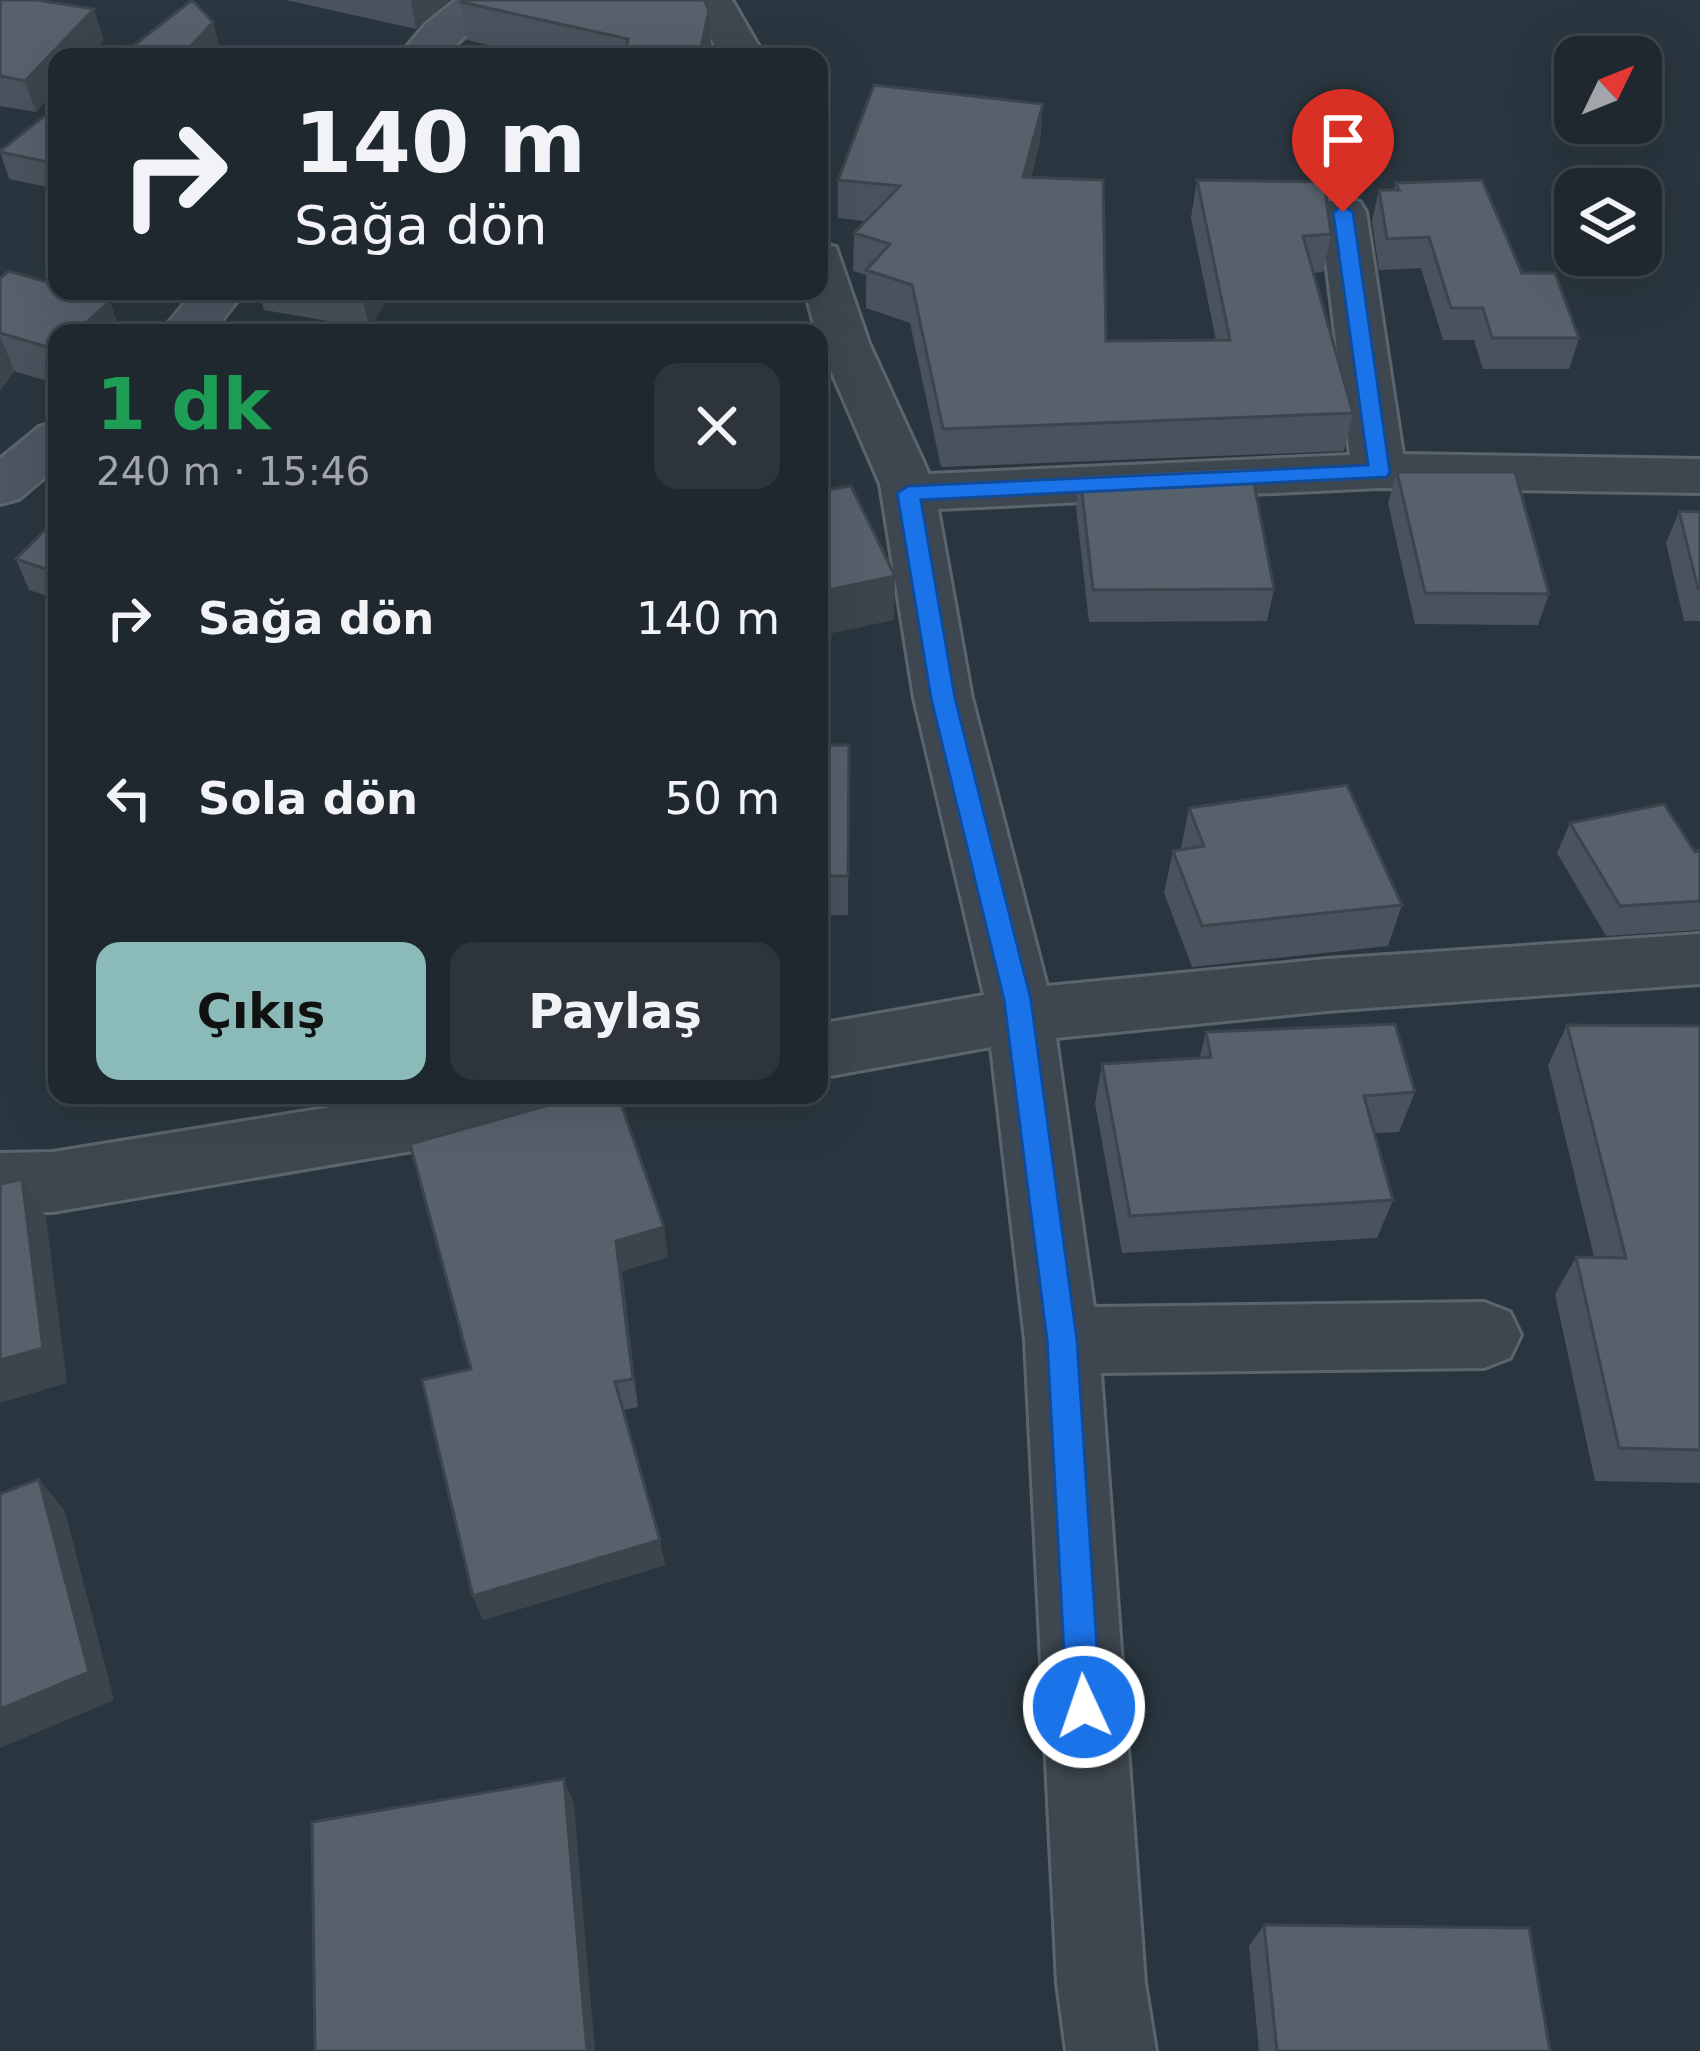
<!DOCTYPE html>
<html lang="tr">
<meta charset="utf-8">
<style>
:root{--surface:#20282f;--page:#2d343b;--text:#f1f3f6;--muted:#a2a6aa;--line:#3d444b;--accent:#8bbbb9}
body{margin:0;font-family:"DejaVu Sans",sans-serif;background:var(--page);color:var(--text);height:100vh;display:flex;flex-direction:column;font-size:45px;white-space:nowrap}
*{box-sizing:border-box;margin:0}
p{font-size:39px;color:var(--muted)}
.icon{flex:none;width:66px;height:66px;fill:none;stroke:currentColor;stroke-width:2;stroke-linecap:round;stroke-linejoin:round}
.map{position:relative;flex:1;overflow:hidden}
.side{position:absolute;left:48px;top:324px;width:780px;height:780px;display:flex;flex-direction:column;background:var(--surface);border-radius:24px;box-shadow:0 12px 48px #0002,0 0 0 3px var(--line)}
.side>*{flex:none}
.top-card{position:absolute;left:48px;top:48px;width:780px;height:252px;border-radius:24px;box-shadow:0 12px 48px #0002,0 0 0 3px var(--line);background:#20282f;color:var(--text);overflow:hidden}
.needle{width:78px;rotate:47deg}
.tools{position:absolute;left:1554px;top:36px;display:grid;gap:24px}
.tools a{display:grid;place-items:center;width:108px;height:108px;border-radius:24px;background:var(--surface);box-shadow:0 12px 48px #0002,0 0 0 3px var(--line);font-size:60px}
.pin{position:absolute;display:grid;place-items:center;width:102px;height:102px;color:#fff;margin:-123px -51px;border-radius:50% 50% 50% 0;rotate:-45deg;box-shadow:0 0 12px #0007}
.pin .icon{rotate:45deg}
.me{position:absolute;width:132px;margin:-66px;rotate:357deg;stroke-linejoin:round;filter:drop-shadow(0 0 9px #0008)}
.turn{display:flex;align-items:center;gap:42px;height:252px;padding:0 48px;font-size:54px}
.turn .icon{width:156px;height:156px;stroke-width:2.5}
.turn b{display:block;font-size:84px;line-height:102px}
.round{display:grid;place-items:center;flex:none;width:126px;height:126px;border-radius:24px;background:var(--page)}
.head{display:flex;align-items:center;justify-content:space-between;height:204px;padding:0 48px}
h1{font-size:72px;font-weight:700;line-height:90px;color:#1e9e55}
.button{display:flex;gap:24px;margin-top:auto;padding:24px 48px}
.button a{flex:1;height:138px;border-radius:24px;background:var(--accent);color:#111;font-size:48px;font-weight:700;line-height:138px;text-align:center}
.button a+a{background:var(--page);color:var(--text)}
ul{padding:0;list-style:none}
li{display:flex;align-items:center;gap:36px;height:180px;padding:0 48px}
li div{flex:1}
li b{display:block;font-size:45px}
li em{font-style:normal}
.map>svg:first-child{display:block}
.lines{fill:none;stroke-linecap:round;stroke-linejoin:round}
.street-casing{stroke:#5b656c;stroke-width:6}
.secondary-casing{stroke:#5b656c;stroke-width:6}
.street{fill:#3e474f;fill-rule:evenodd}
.secondary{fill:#4c5762;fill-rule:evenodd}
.wall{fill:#4a535d}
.shaded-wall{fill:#3c444c}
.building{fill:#56616c;stroke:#3c444c;stroke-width:3}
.route{fill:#1a73e8;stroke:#114b97;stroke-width:3}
</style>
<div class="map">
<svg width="1700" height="2051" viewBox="0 0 1700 2051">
<rect width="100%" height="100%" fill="#2a363f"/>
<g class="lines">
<g class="street-casing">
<path id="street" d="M 690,0 L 732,0 L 765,57 L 721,57 Z
M 1343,198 L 1360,202 L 1366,212 L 1403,454 L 1700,459 L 1700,493 L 1379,488 L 938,509 L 972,698 L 1047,986 L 1327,959 L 1700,934 L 1700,984 L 1327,1011 L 1056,1038 L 1094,1307 L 1484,1302 L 1510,1312 L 1521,1335 L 1510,1358 L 1484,1368 L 1101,1373 L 1145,1983 L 1156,2051 L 1066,2051 L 1057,1983 L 1025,1340 L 991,1047 L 819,1078 L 819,1024 L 984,995 L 914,698 L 880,484 L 819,343 L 805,291 L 819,291 L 819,243 L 836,247 L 869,343 L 929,474 L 1350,455 L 1320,212 L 1326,202 Z
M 405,1095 L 611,1095 L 601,1115 L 577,1123 L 53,1212 L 0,1213 L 0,1153 L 53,1152 Z"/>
</g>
<g class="secondary-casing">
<path id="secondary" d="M 456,0 L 503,0 L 443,57 L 398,57 L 426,24 Z
M 195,291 L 245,291 L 212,333 L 160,333 Z
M 57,422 L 57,467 L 19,499 L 0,504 L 0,459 L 39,427 Z"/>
</g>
<use href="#street" class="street"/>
<use href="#secondary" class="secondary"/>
</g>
<path class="wall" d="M 0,0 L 104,40 L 87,57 L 57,57 L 57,89 L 36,112 L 0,106 Z
M 286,0 L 449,0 L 416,29 Z
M 461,2 L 709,10 L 711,49 L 710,57 L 541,57 L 467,40 Z
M 1043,104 L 1040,141 L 1031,177 L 1106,341 L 1216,340 L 1191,218 L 1197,180 L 1331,234 L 1323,272 L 1313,273 L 1353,413 L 1344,451 L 941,467 L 910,323 L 866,308 L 866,275 L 853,271 L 854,233 L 865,221 L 838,218 L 838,180 Z
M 57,106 L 57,189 L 9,179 L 0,151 Z
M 1396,183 L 1522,273 L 1579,338 L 1569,369 L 1483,369 L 1474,340 L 1443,340 L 1421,268 L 1379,270 L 1372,221 L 1379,190 L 1394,190 Z
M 0,278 L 110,301 L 120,333 L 57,333 L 57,384 L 14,371 L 0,391 Z
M 259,291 L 393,291 L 369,328 L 264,310 Z
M 586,291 L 696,291 L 695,300 L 587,300 Z
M 1397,472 L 1549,594 L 1538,625 L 1415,624 L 1388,503 Z
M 1080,475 L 1274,589 L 1267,621 L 1089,622 L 1076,507 Z
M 1679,511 L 1700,512 L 1700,621 L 1684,621 L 1666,543 Z
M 57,518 L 57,599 L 29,590 L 16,559 Z
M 819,745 L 849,745 L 848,915 L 819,915 Z
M 1189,808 L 1402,905 L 1388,946 L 1192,967 L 1164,893 L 1173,851 L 1181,849 Z
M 1570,823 L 1695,852 L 1700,850 L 1700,930 L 1606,936 L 1557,853 Z
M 1567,1025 L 1700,1026 L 1700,1483 L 1595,1481 L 1555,1294 L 1576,1257 L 1594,1257 L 1548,1065 Z
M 1206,1032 L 1415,1092 L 1399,1132 L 1374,1133 L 1393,1200 L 1377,1238 L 1122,1253 L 1095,1103 L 1102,1064 L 1200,1057 Z
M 410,1144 L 668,1257 L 622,1271 L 638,1407 L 623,1410 L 665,1565 L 483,1620 L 473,1596 L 471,1369 Z
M 1264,1925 L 1550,2051 L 1259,2051 L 1249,1946 Z"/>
<path class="shaded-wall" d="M 411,0 L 449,0 L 416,29 Z
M 94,9 L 104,40 L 87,57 L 57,57 L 57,89 L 36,112 L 25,81 Z
M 709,10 L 711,49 L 709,57 L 699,57 Z
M 213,22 L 220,48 L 212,57 L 181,57 Z
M 1043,104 L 1040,141 L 1020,215 L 1023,177 Z
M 366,291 L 393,291 L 369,328 L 362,297 Z
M 110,301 L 120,333 L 75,333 Z
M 0,335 L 14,371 L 0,391 Z
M 895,576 L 894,620 L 819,636 L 819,592 Z
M 22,1179 L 46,1217 L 67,1383 L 0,1403 L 0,1360 Z
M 664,1227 L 668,1257 L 622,1271 L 638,1407 L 633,1379 L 616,1241 Z
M 39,1479 L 65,1511 L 114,1700 L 0,1748 L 0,1709 Z
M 660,1540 L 665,1565 L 483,1620 L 473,1596 Z
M 564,1779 L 574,1804 L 595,2051 L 587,2051 Z"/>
<path class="building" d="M 0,0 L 37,0 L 94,9 L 25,81 L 0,76 Z
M 192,0 L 213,22 L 181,57 L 119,57 Z
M 464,0 L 704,0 L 709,10 L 699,57 L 624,57 L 628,39 L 461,2 Z
M 874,85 L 1043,104 L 1023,177 L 1103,180 L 1106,341 L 1230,340 L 1197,180 L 1324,182 L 1331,234 L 1303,236 L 1353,413 L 943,429 L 912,285 L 866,270 L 890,244 L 854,233 L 900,186 L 838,180 Z
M 57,106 L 57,164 L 0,152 L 0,151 Z
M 1482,180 L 1522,273 L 1555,273 L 1579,338 L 1492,338 L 1483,308 L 1451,308 L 1429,237 L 1387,239 L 1379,190 L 1399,190 L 1396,183 Z
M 9,271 L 57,285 L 57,291 L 75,291 L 110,301 L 75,333 L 57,333 L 57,350 L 0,333 L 0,278 Z
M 329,291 L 366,291 L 362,297 Z
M 1251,467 L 1274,589 L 1093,590 L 1080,475 Z
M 1397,472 L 1515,472 L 1549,594 L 1425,593 Z
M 851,486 L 895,576 L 819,592 L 819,491 Z
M 1679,511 L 1700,512 L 1700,589 L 1698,589 Z
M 57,518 L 57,573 L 16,559 Z
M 819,745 L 849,745 L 848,876 L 819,876 Z
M 1347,785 L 1402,905 L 1202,926 L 1173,851 L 1204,846 L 1189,808 Z
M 1664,804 L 1695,852 L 1700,850 L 1700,901 L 1620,906 L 1570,823 Z
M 1395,1024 L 1415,1092 L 1364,1096 L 1393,1200 L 1130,1216 L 1102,1064 L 1211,1057 L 1206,1032 Z
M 1567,1025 L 1700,1026 L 1700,1450 L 1619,1448 L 1576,1257 L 1626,1258 Z
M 585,1095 L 618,1095 L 664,1227 L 616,1241 L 633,1379 L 615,1382 L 660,1540 L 473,1596 L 422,1380 L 471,1369 L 410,1144 Z
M 22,1179 L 43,1348 L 0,1360 L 0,1184 Z
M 39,1479 L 89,1672 L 0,1709 L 0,1494 Z
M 564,1779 L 587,2051 L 315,2051 L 312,1822 Z
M 1264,1925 L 1529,1928 L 1550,2051 L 1277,2051 Z"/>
<path class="route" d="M 1343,206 L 1353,212 L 1390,472 L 1387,477 L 921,500 L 955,698 L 1031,1000 L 1077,1340 L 1101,1707 L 1096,1719 L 1084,1724 L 1072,1719 L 1067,1707 L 1047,1340 L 1004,1000 L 931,698 L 897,493 L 908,486 L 1368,465 L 1333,212 Z"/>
</svg>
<div class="tools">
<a><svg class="needle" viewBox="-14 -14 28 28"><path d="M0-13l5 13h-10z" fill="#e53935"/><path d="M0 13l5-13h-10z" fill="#a2a6aa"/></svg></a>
<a><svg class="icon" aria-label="layers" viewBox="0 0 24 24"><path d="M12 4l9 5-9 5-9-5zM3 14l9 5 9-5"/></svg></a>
</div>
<div class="pin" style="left:1343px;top:212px;background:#d93025"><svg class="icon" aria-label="arrive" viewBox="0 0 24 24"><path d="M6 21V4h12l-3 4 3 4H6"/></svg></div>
<svg class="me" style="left:1084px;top:1707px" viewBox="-20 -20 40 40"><circle r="17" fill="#1a73e8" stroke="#fff" stroke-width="3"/><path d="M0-11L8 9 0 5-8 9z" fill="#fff"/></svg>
<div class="top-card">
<div class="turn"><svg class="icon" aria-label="right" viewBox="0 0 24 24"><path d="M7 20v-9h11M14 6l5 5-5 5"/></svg><div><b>140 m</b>Sağa dön</div></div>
</div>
<section class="side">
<div class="head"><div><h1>1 dk</h1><p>240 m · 15:46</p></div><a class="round"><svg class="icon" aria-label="close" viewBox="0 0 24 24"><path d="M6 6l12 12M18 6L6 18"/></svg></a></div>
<ul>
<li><svg class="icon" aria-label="right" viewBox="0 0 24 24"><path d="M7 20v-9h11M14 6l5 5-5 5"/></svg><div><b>Sağa dön</b></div><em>140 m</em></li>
<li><svg class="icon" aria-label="left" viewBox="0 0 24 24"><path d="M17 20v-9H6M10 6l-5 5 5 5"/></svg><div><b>Sola dön</b></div><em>50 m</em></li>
</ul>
<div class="button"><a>Çıkış</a><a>Paylaş</a></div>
</section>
</div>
